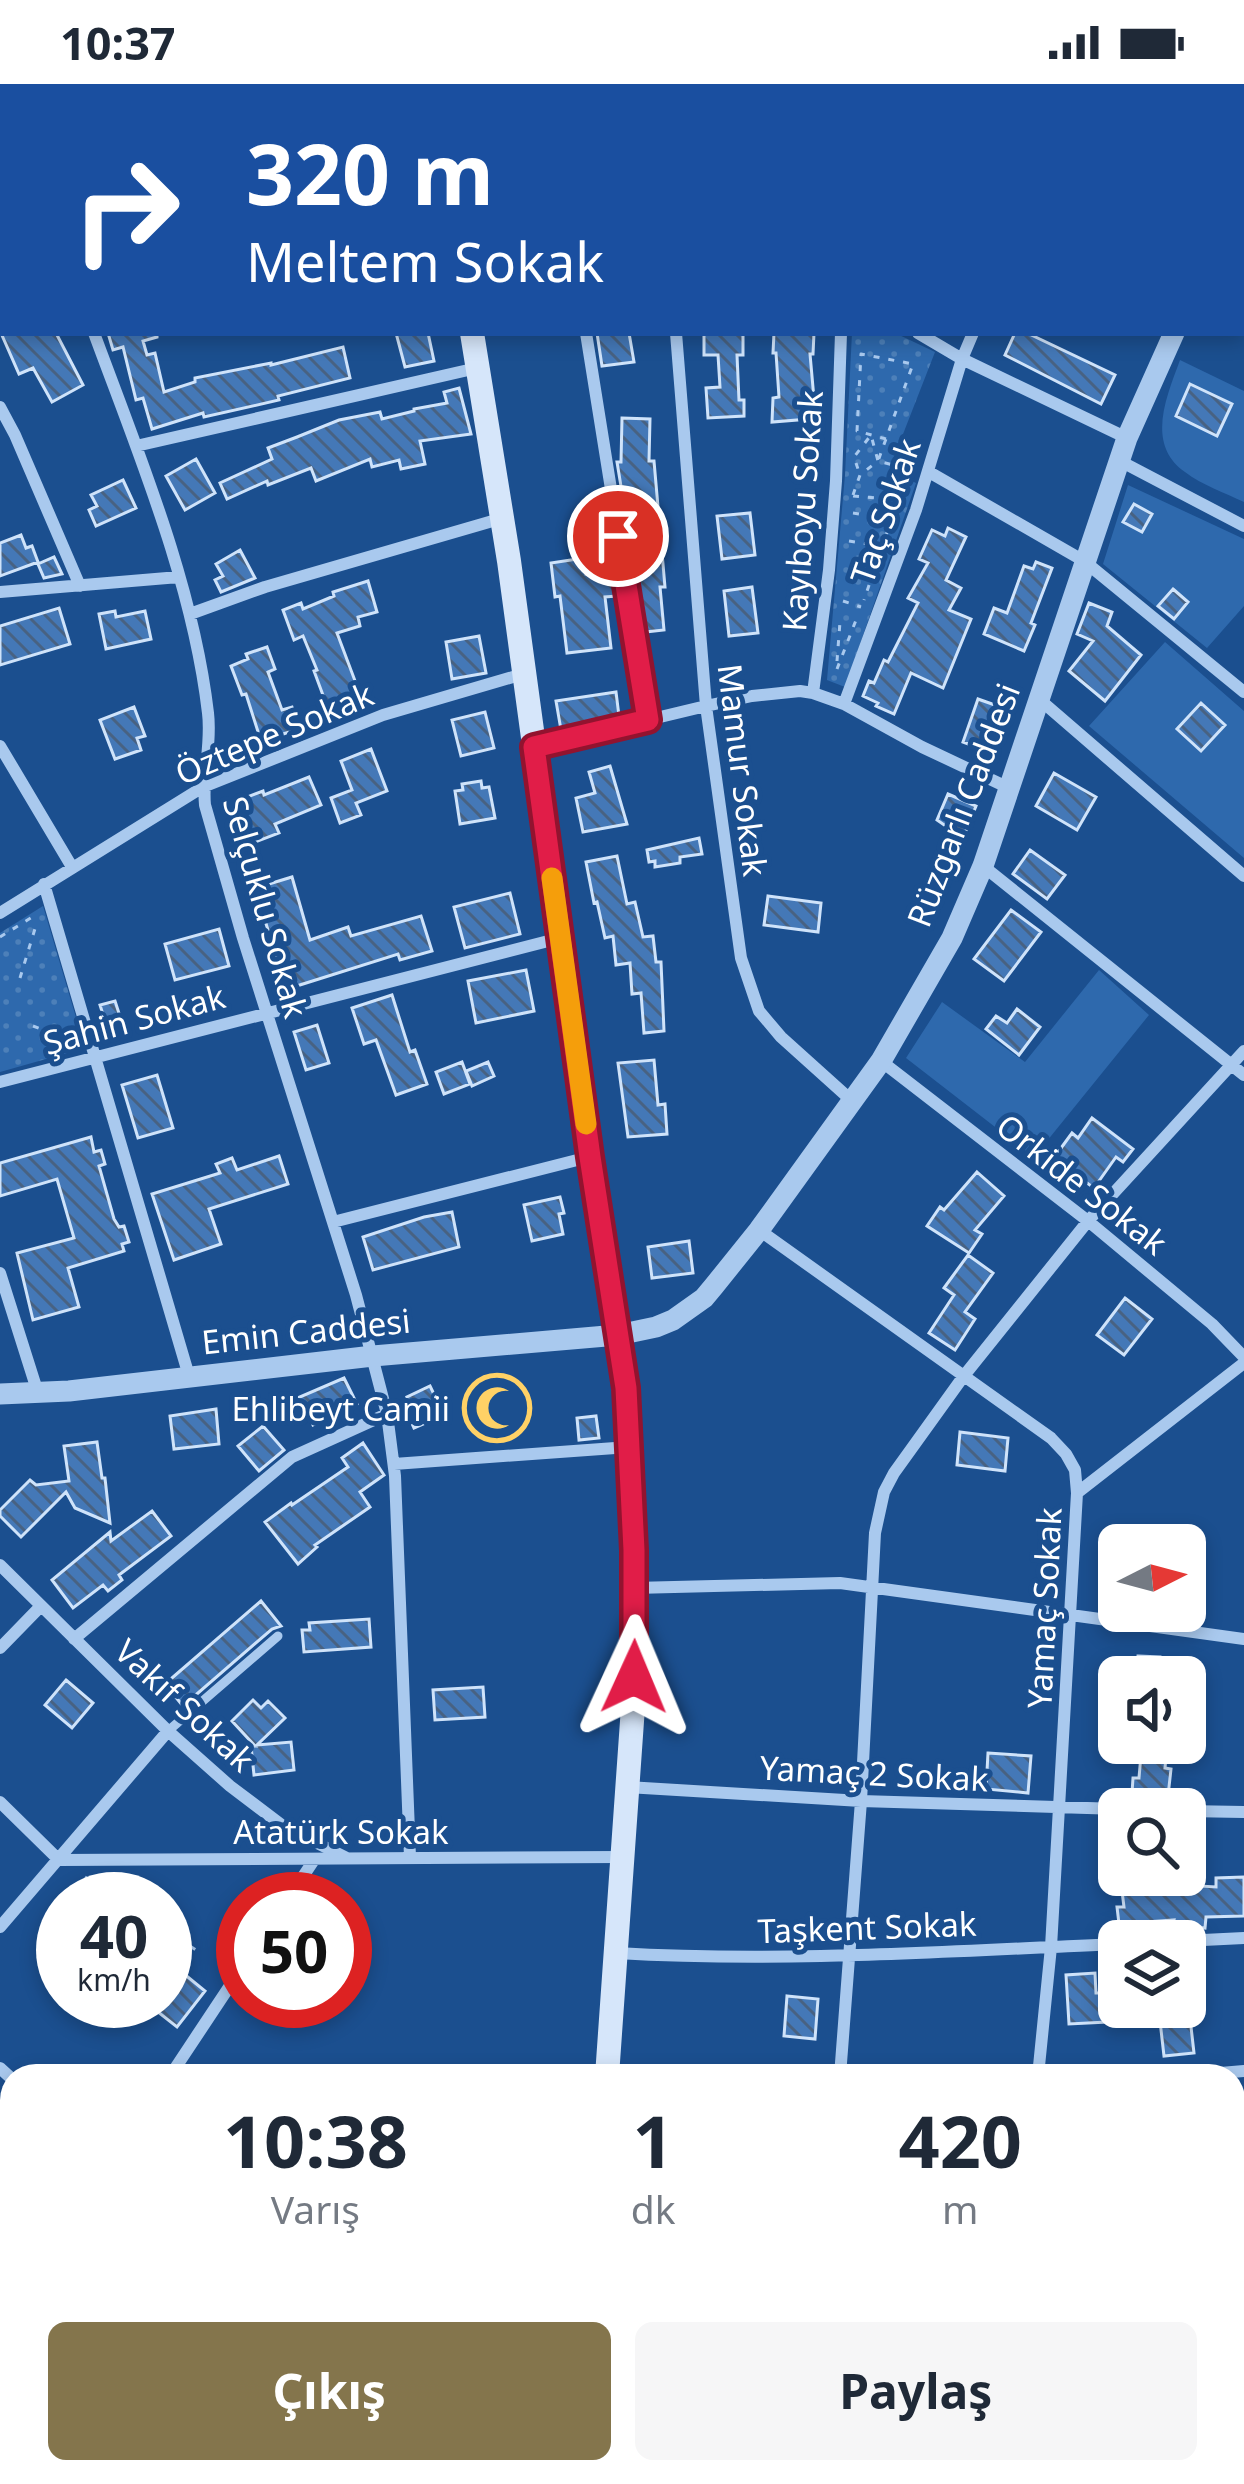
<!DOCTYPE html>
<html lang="tr">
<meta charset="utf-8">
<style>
:root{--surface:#fff;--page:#f6f6f7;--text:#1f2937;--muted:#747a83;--accent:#84754c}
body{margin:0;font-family:"Noto Sans",sans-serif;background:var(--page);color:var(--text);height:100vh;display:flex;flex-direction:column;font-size:45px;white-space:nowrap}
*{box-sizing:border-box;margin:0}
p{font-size:39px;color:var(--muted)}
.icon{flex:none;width:66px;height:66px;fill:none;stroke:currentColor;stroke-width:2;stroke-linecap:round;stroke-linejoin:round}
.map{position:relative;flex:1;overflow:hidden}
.side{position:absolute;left:0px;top:1980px;width:1245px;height:420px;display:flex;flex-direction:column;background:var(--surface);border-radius:36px 36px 0 0;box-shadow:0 6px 18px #0003}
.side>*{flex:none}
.guide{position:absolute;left:0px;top:0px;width:1245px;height:252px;box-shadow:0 6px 18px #0003;background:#1a4fa0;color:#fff;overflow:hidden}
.needle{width:78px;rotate:84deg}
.controls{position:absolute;left:1098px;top:1440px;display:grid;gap:24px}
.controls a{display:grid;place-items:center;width:108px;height:108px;border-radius:18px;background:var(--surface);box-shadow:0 6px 18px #0003;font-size:60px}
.speed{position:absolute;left:36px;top:1788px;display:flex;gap:24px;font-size:60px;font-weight:700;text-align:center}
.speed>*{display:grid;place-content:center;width:156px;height:156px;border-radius:50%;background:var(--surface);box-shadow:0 6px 18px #0003;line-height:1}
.speed small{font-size:30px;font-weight:400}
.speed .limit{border:18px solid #d22;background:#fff;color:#111}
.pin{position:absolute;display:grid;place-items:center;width:102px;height:102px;color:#fff;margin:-51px;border:6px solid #fff;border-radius:50%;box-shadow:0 3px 12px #0007}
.me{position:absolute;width:132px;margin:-66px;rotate:1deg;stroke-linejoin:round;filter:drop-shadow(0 0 9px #0008)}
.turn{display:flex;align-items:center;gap:42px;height:252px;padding:0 48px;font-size:54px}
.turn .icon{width:156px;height:156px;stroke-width:2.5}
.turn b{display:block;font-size:84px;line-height:102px}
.eta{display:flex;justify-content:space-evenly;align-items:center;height:204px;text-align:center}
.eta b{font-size:72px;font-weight:700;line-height:84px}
.cta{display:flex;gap:24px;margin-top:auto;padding:24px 48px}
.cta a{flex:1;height:138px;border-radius:18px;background:var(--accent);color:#fff;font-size:48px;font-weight:700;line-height:138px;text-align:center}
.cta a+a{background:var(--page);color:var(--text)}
.status{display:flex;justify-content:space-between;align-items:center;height:84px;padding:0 60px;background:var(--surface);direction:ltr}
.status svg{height:33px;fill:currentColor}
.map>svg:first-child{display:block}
.grass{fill:#2e69ad}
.park{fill:url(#park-dots)}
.building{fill:url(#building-back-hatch);stroke:#cfe3fa;stroke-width:3}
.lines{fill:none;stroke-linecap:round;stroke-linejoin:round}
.path{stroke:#a9c9ee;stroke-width:3;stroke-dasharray:6 9;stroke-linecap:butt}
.service{stroke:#a9c9ee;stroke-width:9}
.minor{stroke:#a9c9ee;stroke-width:12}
.tertiary{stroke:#a9c9ee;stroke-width:21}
.secondary{stroke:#d6e6fa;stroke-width:24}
.route-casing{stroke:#92132f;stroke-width:30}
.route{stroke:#e11d48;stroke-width:21}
.slow{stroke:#f59e0b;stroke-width:21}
.labels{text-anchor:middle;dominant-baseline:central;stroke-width:10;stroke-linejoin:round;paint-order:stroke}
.street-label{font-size:33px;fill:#fff;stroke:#1b4f8f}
.poi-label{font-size:33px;fill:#fff;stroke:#1b4f8f;text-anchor:end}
</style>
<div class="status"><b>10:37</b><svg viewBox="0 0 49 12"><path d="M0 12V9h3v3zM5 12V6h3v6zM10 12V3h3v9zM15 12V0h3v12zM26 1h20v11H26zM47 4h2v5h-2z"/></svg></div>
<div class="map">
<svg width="1244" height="2400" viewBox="0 0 1244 2400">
<defs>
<pattern id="park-dots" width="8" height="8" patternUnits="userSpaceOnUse" patternTransform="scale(3)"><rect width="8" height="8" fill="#2e69ad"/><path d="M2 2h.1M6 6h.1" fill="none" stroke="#4d80b9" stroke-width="1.8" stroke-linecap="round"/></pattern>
<pattern id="building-back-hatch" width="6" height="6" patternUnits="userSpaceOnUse" patternTransform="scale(3)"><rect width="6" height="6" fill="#4478b7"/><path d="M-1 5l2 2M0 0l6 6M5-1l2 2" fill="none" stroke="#486282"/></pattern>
</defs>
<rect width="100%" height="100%" fill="#1b4f8f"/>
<path class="grass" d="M 1180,276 L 1244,307 L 1244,418 C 1225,409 1202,401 1185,388 C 1145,360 1167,312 1180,276 Z
M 1128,401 L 1244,455 L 1244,522 L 1207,564 L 1103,480 Z
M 1165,558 L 1244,627 L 1244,774 L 1089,642 Z
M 1099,886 L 1149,931 L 1034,1073 L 906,974 L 942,918 L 1025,978 Z"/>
<path class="park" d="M 852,249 L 895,249 L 935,268 L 889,386 L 916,399 L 845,603 L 827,596 L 845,391 Z
M 43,822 L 85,964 L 0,988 L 0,849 Z"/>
<path class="building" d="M 1,249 L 56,249 L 83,301 L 52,318 L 33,284 L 19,290 Z
M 108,249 L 157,249 L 157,253 L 143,257 L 147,271 L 155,269 L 164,308 L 195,298 L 195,294 L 271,279 L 271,281 L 343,263 L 350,294 L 278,312 L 279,316 L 204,333 L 203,329 L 152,345 L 143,314 L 136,316 L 123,263 L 113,266 Z
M 396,249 L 428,249 L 434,277 L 405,283 Z
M 597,249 L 629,249 L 634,278 L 602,282 Z
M 704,249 L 743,249 L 743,271 L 737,271 L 739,316 L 744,316 L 744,332 L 708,334 L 706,304 L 720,303 L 718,271 L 704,271 Z
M 774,249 L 814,249 L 813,270 L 810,270 L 814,315 L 820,315 L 821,334 L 772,338 L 773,314 L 779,313 L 776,269 L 773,269 Z
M 1015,249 L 1027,249 L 1115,291 L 1101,320 L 1005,271 Z
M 1190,300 L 1232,320 L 1217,352 L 1176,332 Z
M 459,304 L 471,350 L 420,357 L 425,380 L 401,385 L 399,376 L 372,383 L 370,375 L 316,397 L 311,384 L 268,401 L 267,397 L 227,415 L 220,399 L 272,375 L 268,364 L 297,353 L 339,336 L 380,328 L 382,335 L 414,327 L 414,325 L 447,319 L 444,308 Z
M 622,334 L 650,335 L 649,377 L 654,377 L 665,503 L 660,503 L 664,546 L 645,548 L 617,378 L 621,378 Z
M 196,375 L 215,409 L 185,426 L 166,392 Z
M 123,396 L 136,424 L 96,442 L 89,426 L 97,422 L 91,411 Z
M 1134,420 L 1152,430 L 1142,448 L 1123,438 Z
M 750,429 L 755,471 L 722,475 L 717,432 Z
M 948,444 L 966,453 L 946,496 L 961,504 L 949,526 L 971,535 L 943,604 L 911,589 L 894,630 L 876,622 L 878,619 L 863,612 L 869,597 L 874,599 L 884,576 L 888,578 L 918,519 L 908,514 L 928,479 L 919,475 L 932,446 L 945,452 Z
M 21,451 L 26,464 L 32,462 L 38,478 L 0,492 L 0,459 Z
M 240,466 L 255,494 L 221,508 L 215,496 L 223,492 L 216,480 Z
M 54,473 L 62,490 L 44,494 L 38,480 Z
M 584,474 L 586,490 L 614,487 L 618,512 L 605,513 L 611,564 L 567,569 L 560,512 L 555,513 L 551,479 Z
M 1036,478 L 1052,484 L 1031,539 L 1035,541 L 1024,567 L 984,550 L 994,524 L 1007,529 L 1024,482 L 1033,485 Z
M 368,497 L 377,528 L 358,533 L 360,542 L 337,549 L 363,618 L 330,630 L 314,587 L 317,586 L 303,552 L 294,556 L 283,526 L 301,519 L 303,525 L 334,512 L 333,508 Z
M 752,503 L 758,549 L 729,552 L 724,507 Z
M 1173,505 L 1188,518 L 1174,535 L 1158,522 Z
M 1089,519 L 1112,528 L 1107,542 L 1141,571 L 1105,617 L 1069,587 L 1093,557 L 1077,550 Z
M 59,524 L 70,560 L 0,581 L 0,542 Z
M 115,527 L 116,533 L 145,527 L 151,555 L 106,565 L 99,530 Z
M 479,552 L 486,589 L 452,595 L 446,558 Z
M 267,563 L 275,585 L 268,588 L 282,626 L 292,623 L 299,645 L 261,657 L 246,610 L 242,611 L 231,582 L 248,575 L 246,570 Z
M 616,608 L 619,632 L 561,646 L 556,617 Z
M 978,615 L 1009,626 L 993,669 L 963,658 Z
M 1201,619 L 1225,641 L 1201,667 L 1177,645 Z
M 134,623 L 145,652 L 137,654 L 141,666 L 115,675 L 100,636 Z
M 485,628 L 494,664 L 461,672 L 452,636 Z
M 371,665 L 387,707 L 356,719 L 361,731 L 340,739 L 331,714 L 352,706 L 341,677 Z
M 610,682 L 627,740 L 583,748 L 576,714 L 595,709 L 589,688 Z
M 1054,689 L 1096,713 L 1077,746 L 1036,722 Z
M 309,693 L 321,721 L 275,740 L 279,749 L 250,760 L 234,718 L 263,707 L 264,711 Z
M 481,697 L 482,704 L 489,703 L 495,734 L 460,740 L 455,707 L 463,706 L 462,700 Z
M 948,710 L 976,722 L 963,754 L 937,736 Z
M 699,754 L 702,770 L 680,773 L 680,779 L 655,783 L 655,777 L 649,778 L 647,766 Z
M 1030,766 L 1065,791 L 1047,815 L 1013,790 Z
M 617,772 L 627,820 L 635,818 L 643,853 L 653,852 L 656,878 L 661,878 L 664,947 L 644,949 L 641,909 L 632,910 L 630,879 L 616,881 L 613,852 L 605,854 L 597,818 L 594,819 L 586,778 Z
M 292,793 L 310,856 L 348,843 L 351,852 L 421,832 L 432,867 L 400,876 L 398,870 L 287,905 L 260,821 L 264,820 L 259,803 Z
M 510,809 L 520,850 L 465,864 L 454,823 Z
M 768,812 L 821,819 L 818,848 L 764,841 Z
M 1011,826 L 1041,848 L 1004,897 L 974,875 Z
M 219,845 L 229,882 L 175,896 L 165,860 Z
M 526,886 L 534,927 L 476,939 L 468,897 Z
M 392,911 L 410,968 L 415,966 L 427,1000 L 396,1011 L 376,956 L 364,960 L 352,924 Z
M 115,917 L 125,948 L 110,953 L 100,921 Z
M 1017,925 L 1040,943 L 1019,971 L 986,945 L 996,932 L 1007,939 Z
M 317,941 L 329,979 L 306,986 L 294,948 Z
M 654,976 L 658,1021 L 665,1020 L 667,1050 L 628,1053 L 618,979 Z
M 462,978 L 470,1000 L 444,1010 L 436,988 Z
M 488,978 L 494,992 L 472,1002 L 466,987 Z
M 157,991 L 173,1044 L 138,1054 L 122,1001 Z
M 1092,1034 L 1133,1065 L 1123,1078 L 1116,1073 L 1094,1104 L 1053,1075 L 1072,1049 L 1078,1054 Z
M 91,1053 L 94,1068 L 101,1066 L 105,1080 L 99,1082 L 114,1135 L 119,1143 L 124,1142 L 129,1158 L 122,1160 L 124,1167 L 68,1184 L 79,1223 L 33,1236 L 17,1169 L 74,1154 L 57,1095 L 0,1112 L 0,1079 Z
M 279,1072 L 288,1100 L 209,1125 L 221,1160 L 174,1176 L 152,1110 L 220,1089 L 216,1080 L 232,1074 L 237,1086 Z
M 977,1088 L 1004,1112 L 975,1146 L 982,1150 L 969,1169 L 927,1142 L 940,1123 L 944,1126 Z
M 560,1113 L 564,1129 L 559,1130 L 563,1150 L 532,1157 L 524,1121 Z
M 452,1128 L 459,1163 L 373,1186 L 363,1153 L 424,1133 Z
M 689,1157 L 693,1189 L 652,1194 L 648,1163 Z
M 968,1171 L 993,1189 L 965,1228 L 975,1235 L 955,1266 L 929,1249 L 954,1211 L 944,1204 Z
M 1125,1214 L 1152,1235 L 1124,1271 L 1097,1251 Z
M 344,1294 L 357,1320 L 313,1341 L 307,1326 L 301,1329 L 295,1315 Z
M 430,1302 L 444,1331 L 414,1344 L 406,1326 L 412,1323 L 407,1313 Z
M 216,1325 L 219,1360 L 174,1365 L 170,1332 Z
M 596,1332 L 599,1354 L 579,1356 L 577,1334 Z
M 263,1342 L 284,1366 L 259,1387 L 238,1362 Z
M 960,1348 L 1008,1354 L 1005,1387 L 957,1381 Z
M 97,1358 L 102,1394 L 105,1394 L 110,1439 L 75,1424 L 66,1408 L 21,1453 L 0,1432 L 0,1426 L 30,1396 L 36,1401 L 69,1397 L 64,1362 Z
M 363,1359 L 384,1391 L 360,1408 L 370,1423 L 315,1461 L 317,1463 L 298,1480 L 265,1438 L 291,1419 L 292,1421 L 348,1383 L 342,1374 Z
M 152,1427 L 171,1452 L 119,1491 L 122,1496 L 108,1507 L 103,1501 L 73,1524 L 52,1496 L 110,1448 L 111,1457 Z
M 261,1517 L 281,1542 L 272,1545 L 183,1622 L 165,1600 Z
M 369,1535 L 371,1563 L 304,1568 L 302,1546 L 310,1546 L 309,1539 Z
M 1138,1572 L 1160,1573 L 1160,1593 L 1137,1593 Z
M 66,1596 L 93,1619 L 72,1644 L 45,1621 Z
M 483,1603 L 485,1633 L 435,1636 L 433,1606 Z
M 253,1616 L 261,1624 L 268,1617 L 285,1634 L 257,1661 L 291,1658 L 294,1686 L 254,1691 L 251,1662 L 255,1662 L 232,1637 Z
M 1142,1659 L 1167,1661 L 1165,1684 L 1171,1685 L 1168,1712 L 1132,1709 L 1133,1694 L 1139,1694 Z
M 988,1669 L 1031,1672 L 1028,1709 L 986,1705 Z
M 1244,1793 L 1244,1832 L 1206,1833 L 1205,1844 L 1173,1841 L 1174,1836 L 1119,1840 L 1117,1823 L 1124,1823 L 1122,1807 L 1167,1803 L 1167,1800 L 1216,1803 L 1216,1794 Z
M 178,1885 L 205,1907 L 177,1943 L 144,1917 L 165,1917 L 165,1902 Z
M 1095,1889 L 1096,1909 L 1105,1909 L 1107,1938 L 1069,1940 L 1066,1891 Z
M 787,1912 L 818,1915 L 815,1955 L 784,1952 Z
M 1190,1934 L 1194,1969 L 1164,1972 L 1160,1937 Z"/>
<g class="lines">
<path class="path" d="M 886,355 L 857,347 L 861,270 L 913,280 L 878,377 L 897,382
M 853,411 L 860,391 L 878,377 L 871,351 L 854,373 L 860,391
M 853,412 L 898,416 L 864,516
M 853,429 L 890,435
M 849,457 L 880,462
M 843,517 L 861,523
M 837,577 L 840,538
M 837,585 L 856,536
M 0,853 L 34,832
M 20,894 L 37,838
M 33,942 L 73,957
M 85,1793 L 118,1815
M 165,1846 L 196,1866"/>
<path class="service" d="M 168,1647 L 278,1552"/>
<path class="minor" d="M 4,0 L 5,3
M 844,0 L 844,3
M 710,3 L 711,0
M 1075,3 L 1077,0
M 0,193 L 3,193
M 94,249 C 139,371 193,500 208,629 C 212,661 202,691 205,721 L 243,854 L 356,1211 L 387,1330 L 395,1392 L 410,1773
M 586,249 L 648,636
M 676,249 L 706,622 L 741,874 L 759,927 L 781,953 L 851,1016
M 918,249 L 962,275 L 1127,354
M 0,323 L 15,351 L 80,502
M 136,362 L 477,284
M 1120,377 L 1244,442
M 929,388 L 1084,477 L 1244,608
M 0,508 L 179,493
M 190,530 L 265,503 L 503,434
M 813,609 L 829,486 L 836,397 L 841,249
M 1039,615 L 1244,792
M 844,620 L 916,426 L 962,275 L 973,249
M 0,662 L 72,783
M 535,663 L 706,622 L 752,612 L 800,607 L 813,609 L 844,620 L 922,663 L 1009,704
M 983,782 L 1244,991
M 44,800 L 189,1292
M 0,829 L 203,703 L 383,631 L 523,590
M 881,977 L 1088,1137 L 1212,1240 L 1244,1273
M 0,998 L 560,854
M 333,1138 L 589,1073
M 759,1146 L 1051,1354 L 1066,1370 L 1075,1386 L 1077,1409 L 1051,1863 L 1038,1992
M 0,1189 L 38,1309
M 394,1380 L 629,1363
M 1077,1409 L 1244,1279
M 0,1481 L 168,1647 L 230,1702 L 283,1742 L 345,1773
M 634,1504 L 840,1499 L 1244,1555
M 74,1555 L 292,1373 L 387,1330
M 0,1564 L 40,1523
M 627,1703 L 861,1717 L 1119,1725
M 0,1718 L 59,1776 L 621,1773
M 1185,1727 L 1244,1728
M 288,1815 L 314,1776
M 0,1843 L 168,1647
M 1183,1857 L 1244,1854
M 617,1869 C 784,1879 951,1867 1119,1860
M 0,1984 L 12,1995
M 170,1992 L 243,1882
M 840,1992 L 861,1717 L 875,1449 L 884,1408 L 894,1389 L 963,1293 L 1088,1137 L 1244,967
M 1185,1992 L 1244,1987
M 1233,2134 L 1244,2133
M 0,2240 L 12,2223
M 1233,2381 L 1244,2383
M 504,2388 L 522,2400
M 209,2400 L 216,2388
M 411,2400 L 419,2388
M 803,2400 L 805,2388
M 1007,2400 L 1008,2388"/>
<path class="tertiary" d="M 1242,96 L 1244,91
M 0,1310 L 69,1307 L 373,1272 L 618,1251 L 656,1243 L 673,1236 L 704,1214 L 714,1202 L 759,1146 L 881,977 L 952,854 L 983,782 L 1127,354 L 1174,249"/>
<path class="secondary" d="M 437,0 L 438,3
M 472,249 L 509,477 L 590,1073 L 618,1251 L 630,1363 L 634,1504 L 633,1623 L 607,1992
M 585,2400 L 585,2388"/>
</g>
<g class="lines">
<g class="route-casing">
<path id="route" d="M 618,452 L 648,636 L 534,663 L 590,1073 L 626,1304 L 634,1466 L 634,1593"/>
</g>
<use href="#route" class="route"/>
<path class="slow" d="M 552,794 L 586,1040"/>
</g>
<defs>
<g id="mosque-ring" transform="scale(3.45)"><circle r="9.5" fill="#1b4f8f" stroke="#ffd166" stroke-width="1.5"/><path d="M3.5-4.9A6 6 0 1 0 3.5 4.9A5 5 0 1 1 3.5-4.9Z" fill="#ffd166"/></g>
</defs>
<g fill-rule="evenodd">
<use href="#mosque-ring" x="497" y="1324"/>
</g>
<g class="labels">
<g class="street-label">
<text transform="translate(802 427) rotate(-86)">Kayıboyu Sokak</text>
<text transform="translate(885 427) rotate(-71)">Taç Sokak</text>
<text transform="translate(274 649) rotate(-23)">Öztepe Sokak</text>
<text transform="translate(743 686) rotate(83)">Mamur Sokak</text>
<text transform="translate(963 721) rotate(-69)">Rüzgarlı Caddesi</text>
<text transform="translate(266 823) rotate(74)">Selçuklu Sokak</text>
<text transform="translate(134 935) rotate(-15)">Şahin Sokak</text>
<text transform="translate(1082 1100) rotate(38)">Orkide Sokak</text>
<text transform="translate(306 1247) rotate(-6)">Emin Caddesi</text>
<text transform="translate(1044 1524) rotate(-87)">Yamaç Sokak</text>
<text transform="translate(185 1621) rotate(43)">Vakıf Sokak</text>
<text transform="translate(874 1689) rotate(3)">Yamaç 2 Sokak</text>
<text x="341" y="1747">Atatürk Sokak</text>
<text transform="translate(867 1843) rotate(-2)">Taşkent Sokak</text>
</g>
<g class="poi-label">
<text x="450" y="1324">Ehlibeyt Camii</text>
</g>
</g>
</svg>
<div class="controls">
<a><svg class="needle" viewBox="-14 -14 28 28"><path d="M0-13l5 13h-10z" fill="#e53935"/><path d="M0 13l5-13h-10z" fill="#747a83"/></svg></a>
<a><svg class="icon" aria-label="sound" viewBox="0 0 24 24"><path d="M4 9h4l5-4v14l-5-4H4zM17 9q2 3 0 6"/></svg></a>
<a><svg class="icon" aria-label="search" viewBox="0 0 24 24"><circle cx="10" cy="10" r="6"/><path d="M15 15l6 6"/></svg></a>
<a><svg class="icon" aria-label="layers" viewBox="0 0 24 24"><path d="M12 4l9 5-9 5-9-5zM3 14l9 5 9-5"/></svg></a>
</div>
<div class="speed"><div>40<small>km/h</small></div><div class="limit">50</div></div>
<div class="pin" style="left:618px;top:452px;background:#d93025"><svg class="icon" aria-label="arrive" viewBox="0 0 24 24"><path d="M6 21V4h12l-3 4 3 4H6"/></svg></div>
<svg class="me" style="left:634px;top:1593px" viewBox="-20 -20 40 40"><path d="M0-17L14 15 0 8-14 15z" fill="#e11d48" stroke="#fff" stroke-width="4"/></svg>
<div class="guide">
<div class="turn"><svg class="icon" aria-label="right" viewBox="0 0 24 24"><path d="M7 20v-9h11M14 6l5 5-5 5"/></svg><div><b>320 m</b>Meltem Sokak</div></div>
</div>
<section class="side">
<div class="eta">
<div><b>10:38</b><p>Varış</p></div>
<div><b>1</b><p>dk</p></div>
<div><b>420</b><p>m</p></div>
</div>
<div class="cta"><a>Çıkış</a><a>Paylaş</a></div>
</section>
</div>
